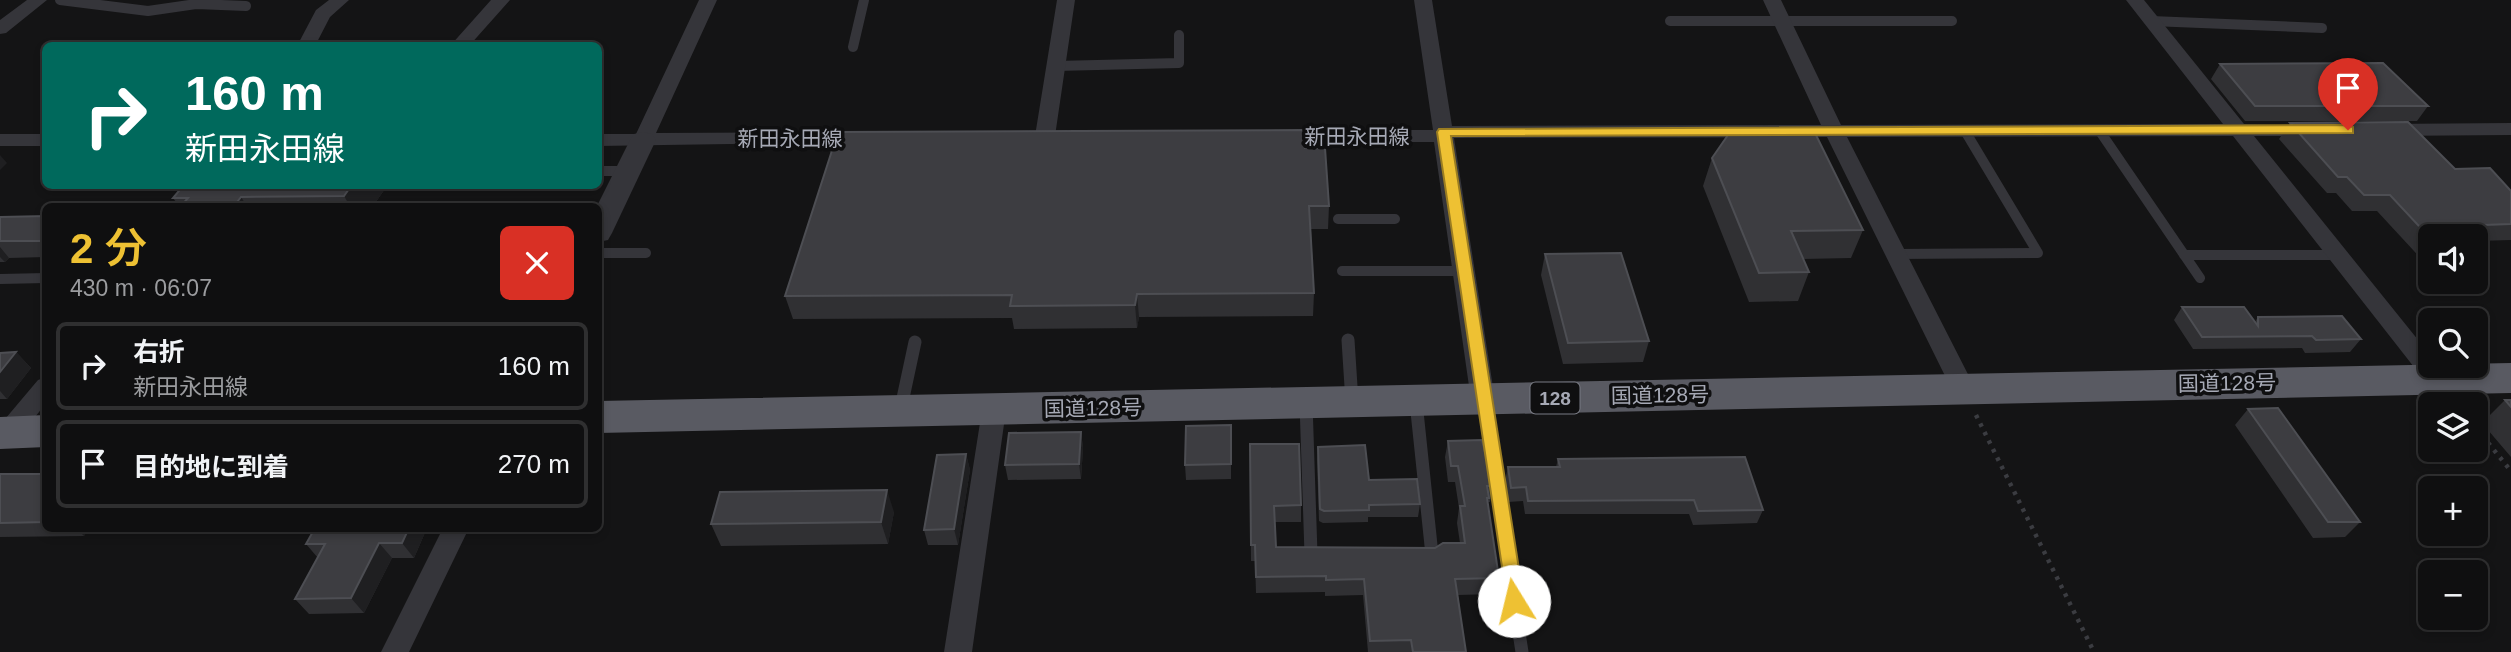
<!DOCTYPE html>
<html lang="ja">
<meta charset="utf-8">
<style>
:root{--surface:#0f0f10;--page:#1d1d1e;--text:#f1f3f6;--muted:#9b9c9f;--line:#2f2f30;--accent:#eec133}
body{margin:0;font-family:Arial,"Noto Sans JP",sans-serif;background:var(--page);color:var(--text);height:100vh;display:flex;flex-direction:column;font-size:26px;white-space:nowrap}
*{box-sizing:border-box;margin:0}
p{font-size:23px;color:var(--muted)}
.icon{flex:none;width:38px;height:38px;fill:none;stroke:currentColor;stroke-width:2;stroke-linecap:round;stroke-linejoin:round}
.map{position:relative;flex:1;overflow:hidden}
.details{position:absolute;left:42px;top:203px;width:560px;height:329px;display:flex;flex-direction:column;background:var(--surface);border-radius:10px;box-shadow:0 4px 10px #0003,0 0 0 2px var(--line)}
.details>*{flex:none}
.banner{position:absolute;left:42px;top:42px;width:560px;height:147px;border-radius:10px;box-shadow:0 4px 10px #0003,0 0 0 2px var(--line);background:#00695c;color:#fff;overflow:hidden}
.buttons{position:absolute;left:2418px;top:224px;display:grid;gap:14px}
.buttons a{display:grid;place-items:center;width:70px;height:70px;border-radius:10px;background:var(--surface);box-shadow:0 4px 10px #0003,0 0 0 2px var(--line);font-size:35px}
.pin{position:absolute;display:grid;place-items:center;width:60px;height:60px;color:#fff;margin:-72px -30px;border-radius:50% 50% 50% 0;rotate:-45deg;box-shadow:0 0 7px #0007}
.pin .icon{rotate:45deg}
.me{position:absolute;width:77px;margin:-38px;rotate:351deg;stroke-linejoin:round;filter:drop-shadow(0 0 5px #0008)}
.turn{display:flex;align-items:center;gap:24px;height:147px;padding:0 28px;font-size:32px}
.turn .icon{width:91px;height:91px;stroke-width:2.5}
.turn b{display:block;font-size:49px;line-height:60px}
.round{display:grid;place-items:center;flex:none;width:74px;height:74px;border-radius:10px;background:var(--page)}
.summary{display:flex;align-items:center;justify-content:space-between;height:119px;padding:0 28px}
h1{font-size:42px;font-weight:600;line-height:52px;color:var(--accent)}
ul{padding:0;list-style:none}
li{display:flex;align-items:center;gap:21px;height:88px;margin:0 14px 10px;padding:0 14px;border:4px solid var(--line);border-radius:10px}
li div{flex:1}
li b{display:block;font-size:26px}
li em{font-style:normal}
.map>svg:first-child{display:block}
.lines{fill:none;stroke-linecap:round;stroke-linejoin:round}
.path{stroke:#3b3c41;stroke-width:4.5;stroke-dasharray:3.5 6;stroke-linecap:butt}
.service-far1{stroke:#35353a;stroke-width:10}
.service{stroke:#35353a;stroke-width:13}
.minor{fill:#35353a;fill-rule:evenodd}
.tertiary{fill:#35353a;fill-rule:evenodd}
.trunk{fill:#595a62;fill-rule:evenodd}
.wall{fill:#303033}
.shaded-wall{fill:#1f1f21}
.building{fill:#3d3d41;stroke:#4d4e53;stroke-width:2}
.route{fill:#eec133;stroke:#9b7d21;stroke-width:2}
.labels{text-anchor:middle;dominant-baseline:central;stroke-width:7;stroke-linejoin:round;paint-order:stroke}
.shield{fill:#0f0f10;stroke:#797b84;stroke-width:2}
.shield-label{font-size:19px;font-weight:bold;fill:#a6a9b5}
.street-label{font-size:21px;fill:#a6a9b5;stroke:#0f0f10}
</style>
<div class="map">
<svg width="2511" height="652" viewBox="0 0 2511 652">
<rect width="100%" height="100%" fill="#141415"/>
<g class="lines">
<path class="path" d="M 1976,415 L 2094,652
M 2476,428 L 2511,471"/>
<path class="service-far1" d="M 60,0 L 148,11 L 196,4 L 246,6
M 1670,21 L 1952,21
M 2151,21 L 2322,28
M 853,47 L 864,0
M 1056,66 L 1179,63 L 1179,35
M 2099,130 L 2200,278
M 598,171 L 628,171
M 1338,219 L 1395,219
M 598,253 L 646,253
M 1896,254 L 2038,253 L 1965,131
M 2184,255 L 2338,255
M 1342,271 L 1464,271
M 0,279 L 46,278"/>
<path class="service" d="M 1348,340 L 1352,402
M 1483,400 L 1522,652
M 1416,402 L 1432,555 L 1422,555
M 1306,403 L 1311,554 L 1320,554
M 900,412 L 915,342"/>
<path class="minor" d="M 27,0 L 47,0 L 6,33 L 0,34 L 0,20 Z
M 329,0 L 349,0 L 330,17 L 315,46 L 297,46 L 316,10 Z
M 491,0 L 510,0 L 469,46 L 450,46 Z
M 699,0 L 717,0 L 656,133 L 865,132 L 872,134 L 875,138 L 872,142 L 598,146 L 598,134 L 636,134 Z
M 1057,0 L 1075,0 L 1055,136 L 1052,140 L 1038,140 L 1035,136 Z
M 1414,0 L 1432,0 L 1452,126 L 1821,125 L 1763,0 L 1781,0 L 1841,125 L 2223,124 L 2126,0 L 2144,0 L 2244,124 L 2322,126 L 2325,130 L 2322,134 L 2315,136 L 2254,136 L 2431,356 L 2431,366 L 2439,366 L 2448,379 L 2444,385 L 2436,388 L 2428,385 L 2233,136 L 1847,137 L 1975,388 L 1971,394 L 1963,397 L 1955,394 L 1951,388 L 1827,137 L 1454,138 L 1495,400 L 1491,406 L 1483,409 L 1475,406 L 1471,400 L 1434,142 L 1274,142 L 1267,140 L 1264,136 L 1267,132 L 1274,130 L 1433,130 Z
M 2511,123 L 2511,135 L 2385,136 L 2378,134 L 2375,130 L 2378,126 L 2385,124 Z
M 0,134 L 46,134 L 46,146 L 0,146 Z
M 46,377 L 46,403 L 18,439 L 9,441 L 0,439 L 0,425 L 38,380 Z
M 994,401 L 1003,404 L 1006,410 L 972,652 L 944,652 L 982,410 L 985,404 Z
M 443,528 L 469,528 L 409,652 L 381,652 Z"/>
<path class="tertiary" d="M 643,132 L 652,134 L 656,140 L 612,233 L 608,240 L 598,242 L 597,206 L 630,140 L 634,134 Z"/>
<path class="trunk" d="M 2511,363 L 2511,393 L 598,433 L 598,401 Z
M 46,415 L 46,447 L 0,449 L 0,417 Z"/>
</g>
<path class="wall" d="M 2220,64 L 2302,64 L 2428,106 L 2417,121 L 2245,121 L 2211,79 Z
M 2290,123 L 2455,169 L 2511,191 L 2511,240 L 2476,241 L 2476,236 L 2431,236 L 2431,264 L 2426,264 L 2377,211 L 2352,211 L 2336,193 L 2327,193 L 2279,139 Z
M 1305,148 L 1329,206 L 1328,229 L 1311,229 L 1314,293 L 1313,316 L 1139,317 L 1137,328 L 1014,329 L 1012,318 L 793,319 L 785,296 Z
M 1712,158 L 1863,230 L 1851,258 L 1803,259 L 1809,272 L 1798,301 L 1749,302 L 1703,186 Z
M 183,186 L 387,186 L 373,206 L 179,206 L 173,198 Z
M 46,216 L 46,257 L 9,258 L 5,262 L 0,262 L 0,217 Z
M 1545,254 L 1649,341 L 1643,362 L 1563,364 L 1541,275 Z
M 2182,307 L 2255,322 L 2258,317 L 2361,339 L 2350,352 L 2305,353 L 2302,348 L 2193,349 L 2174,320 Z
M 16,352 L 31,368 L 7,399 L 0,399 L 0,353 Z
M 2505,400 L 2511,400 L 2511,457 L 2482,423 Z
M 2248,409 L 2360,522 L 2345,537 L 2313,538 L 2235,425 Z
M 1231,425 L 1231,479 L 1186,480 L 1185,465 Z
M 1081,432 L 1083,448 L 1081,479 L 1008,480 L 1005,465 Z
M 1448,441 L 1493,486 L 1490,502 L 1488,502 L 1488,505 L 1499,578 L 1495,594 L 1458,595 L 1466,652 L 1368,652 L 1363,595 L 1325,596 L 1325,592 L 1256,593 L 1255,561 L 1251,561 L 1250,444 L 1301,505 L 1301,522 L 1275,522 L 1276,547 L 1435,548 L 1460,543 L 1457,523 L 1459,508 L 1455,482 L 1448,482 L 1445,457 Z
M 1318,447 L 1369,480 L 1420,504 L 1418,517 L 1368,517 L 1368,522 L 1323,523 L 1319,521 L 1317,460 Z
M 966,454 L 970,470 L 958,545 L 928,545 L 924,530 Z
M 1558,459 L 1763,510 L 1757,523 L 1693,525 L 1689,514 L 1525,514 L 1523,501 L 1508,502 L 1505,481 L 1508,467 L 1556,467 Z
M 46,467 L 46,528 L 89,528 L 84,536 L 0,537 L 0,474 L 41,474 Z
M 894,512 L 888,544 L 721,546 L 711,524 Z
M 215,528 L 252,528 L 251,531 L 217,531 Z
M 427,528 L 414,558 L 392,558 L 364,613 L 309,614 L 295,599 L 318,558 L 306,544 Z"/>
<path class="shaded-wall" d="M 0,155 L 7,163 L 0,170 Z
M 351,186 L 387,186 L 373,206 L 350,206 L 344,196 Z
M 241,197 L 247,206 L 234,206 Z
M 0,247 L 9,258 L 5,262 L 0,257 Z
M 1137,294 L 1139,317 L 1137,328 L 1135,305 Z
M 16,352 L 31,368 L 7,399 L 0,391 L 0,372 Z
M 1081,432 L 1083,448 L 1081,479 L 1079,464 Z
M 966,454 L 970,470 L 958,545 L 954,529 Z
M 887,490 L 894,512 L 888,544 L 881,522 Z
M 76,528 L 89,528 L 84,536 Z
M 409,528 L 427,528 L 414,558 L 402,543 Z
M 379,543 L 392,558 L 364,613 L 351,598 Z"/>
<path class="building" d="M 2383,63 L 2428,106 L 2255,106 L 2220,64 Z
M 2408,122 L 2455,169 L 2490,168 L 2511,191 L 2511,224 L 2456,226 L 2466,236 L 2431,236 L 2431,239 L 2390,195 L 2364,195 L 2347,177 L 2338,177 L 2290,123 Z
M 1304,130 L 1305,148 L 1325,148 L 1329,206 L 1309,206 L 1314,293 L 1137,294 L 1135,305 L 1010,306 L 1012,295 L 785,296 L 838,132 Z
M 1815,133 L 1863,230 L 1791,231 L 1809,272 L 1759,273 L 1712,158 L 1728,135 Z
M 183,186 L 351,186 L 344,196 L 241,197 L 234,206 L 181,206 L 188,198 L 173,198 Z
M 46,216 L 46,241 L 0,241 L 0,217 Z
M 1621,253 L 1649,341 L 1568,343 L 1545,254 Z
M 2182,307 L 2244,307 L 2258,326 L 2258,317 L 2342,316 L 2361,339 L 2316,340 L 2312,336 L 2202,337 Z
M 16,352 L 0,372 L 0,353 Z
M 2505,400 L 2511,400 L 2511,407 Z
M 2278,408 L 2360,522 L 2328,522 L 2248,409 Z
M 1231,425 L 1231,464 L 1185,465 L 1186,426 Z
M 1081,432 L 1079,464 L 1005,465 L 1009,433 Z
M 1482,440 L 1493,486 L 1487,486 L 1489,498 L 1487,498 L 1499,578 L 1455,579 L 1466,652 L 1413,652 L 1411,640 L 1370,641 L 1364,579 L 1326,580 L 1326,576 L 1256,577 L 1255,545 L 1251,545 L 1250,444 L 1299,444 L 1301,505 L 1274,506 L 1276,547 L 1435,548 L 1443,543 L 1465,543 L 1460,506 L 1465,506 L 1458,466 L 1451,466 L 1448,441 Z
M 1365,445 L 1369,480 L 1417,479 L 1420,504 L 1369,505 L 1369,510 L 1324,511 L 1320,509 L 1318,447 Z
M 966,454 L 954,529 L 924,530 L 937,455 Z
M 1745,457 L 1763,510 L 1698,511 L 1694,500 L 1528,501 L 1526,487 L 1511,488 L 1508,467 L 1560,467 L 1558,459 Z
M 46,467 L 46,522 L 0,523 L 0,474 L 41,474 Z
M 887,490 L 881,522 L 711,524 L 720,492 Z
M 315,528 L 409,528 L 402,543 L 379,543 L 351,598 L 295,599 L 325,544 L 306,544 Z"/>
<path class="route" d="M 2348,125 L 2353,127 L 2353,133 L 1451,136 L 1524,601 L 1521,607 L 1514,610 L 1508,607 L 1437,132 L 1439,129 Z"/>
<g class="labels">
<rect class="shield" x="1530.5" y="382.5" width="49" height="31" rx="5"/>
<g class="shield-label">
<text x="1555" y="398">128</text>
</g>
<g class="street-label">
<text x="1357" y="136">新田永田線</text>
<text x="790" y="138">新田永田線</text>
<text transform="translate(2227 383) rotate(-1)">国道128号</text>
<text transform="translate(1660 395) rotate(-1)">国道128号</text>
<text transform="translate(1093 408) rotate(-1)">国道128号</text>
</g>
</g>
</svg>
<div class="buttons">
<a><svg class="icon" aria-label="sound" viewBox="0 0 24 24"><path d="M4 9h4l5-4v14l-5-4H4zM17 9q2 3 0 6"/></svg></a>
<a><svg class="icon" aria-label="search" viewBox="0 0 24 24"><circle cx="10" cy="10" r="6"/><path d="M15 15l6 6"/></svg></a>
<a><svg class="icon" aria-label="layers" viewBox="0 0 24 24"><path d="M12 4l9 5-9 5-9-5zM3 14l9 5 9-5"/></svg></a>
<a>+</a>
<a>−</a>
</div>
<div class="pin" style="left:2348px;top:130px;background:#d93025"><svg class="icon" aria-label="arrive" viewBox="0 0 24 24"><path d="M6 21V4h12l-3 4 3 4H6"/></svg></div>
<svg class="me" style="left:1514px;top:601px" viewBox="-20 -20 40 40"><circle r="19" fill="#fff"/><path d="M0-13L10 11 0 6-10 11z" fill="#eec133"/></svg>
<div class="banner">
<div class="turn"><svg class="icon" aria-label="right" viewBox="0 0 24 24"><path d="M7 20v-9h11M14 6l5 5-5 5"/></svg><div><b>160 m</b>新田永田線</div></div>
</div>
<section class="details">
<div class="summary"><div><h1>2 分</h1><p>430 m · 06:07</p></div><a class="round" style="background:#d93025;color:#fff"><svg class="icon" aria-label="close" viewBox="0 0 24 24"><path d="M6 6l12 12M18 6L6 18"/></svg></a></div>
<ul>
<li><svg class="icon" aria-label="right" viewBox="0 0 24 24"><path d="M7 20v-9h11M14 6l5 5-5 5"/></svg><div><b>右折</b><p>新田永田線</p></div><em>160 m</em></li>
<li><svg class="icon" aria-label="arrive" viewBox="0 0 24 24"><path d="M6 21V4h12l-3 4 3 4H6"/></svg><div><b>目的地に到着</b></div><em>270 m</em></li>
</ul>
</section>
</div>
